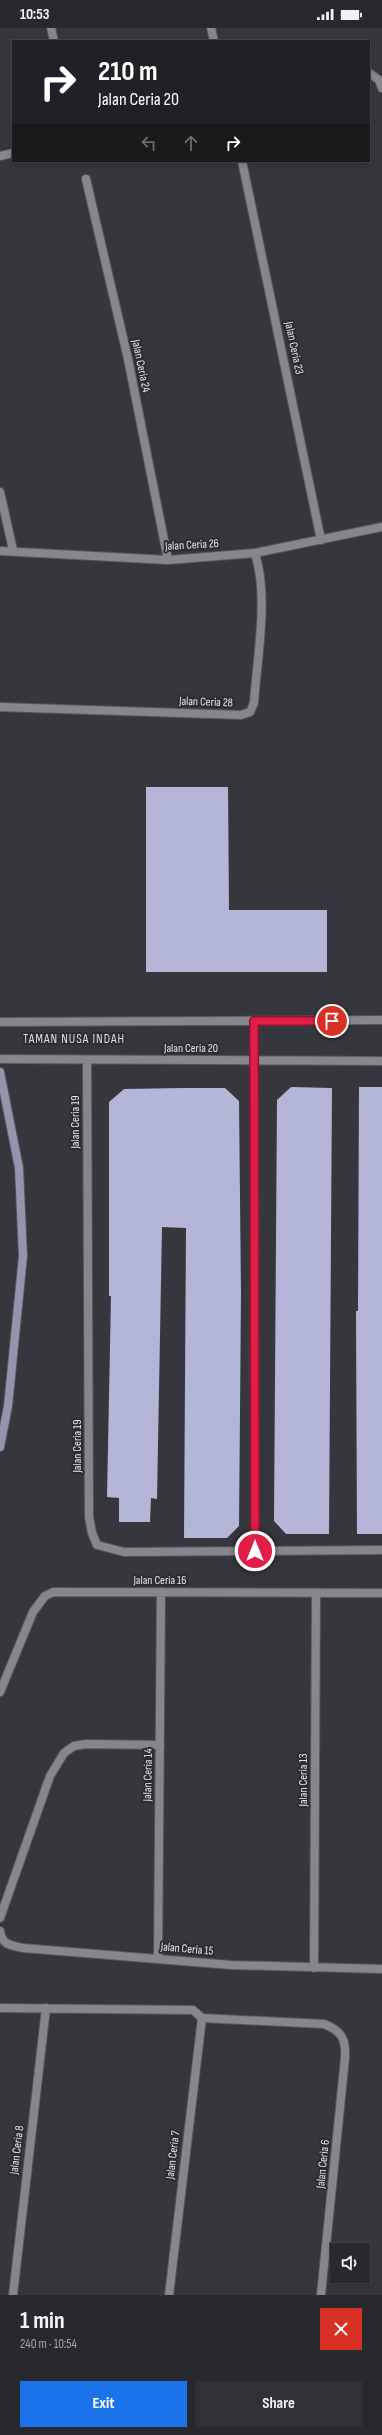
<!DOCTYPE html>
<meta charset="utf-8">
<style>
:root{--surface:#28292d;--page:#303135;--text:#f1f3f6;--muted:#a5a6aa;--line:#444549;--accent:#1a73e8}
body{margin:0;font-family:"Sofia Sans Condensed",sans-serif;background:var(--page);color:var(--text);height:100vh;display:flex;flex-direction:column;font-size:15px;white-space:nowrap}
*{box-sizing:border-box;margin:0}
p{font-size:13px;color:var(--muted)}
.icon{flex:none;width:22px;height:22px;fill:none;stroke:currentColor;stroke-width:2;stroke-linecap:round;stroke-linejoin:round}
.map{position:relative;height:2267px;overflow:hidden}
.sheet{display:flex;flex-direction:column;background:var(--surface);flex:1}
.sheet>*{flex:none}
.banner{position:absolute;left:12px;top:12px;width:358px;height:122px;border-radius:0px;box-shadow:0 2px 6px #0003,0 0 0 1px var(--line);background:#202124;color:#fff;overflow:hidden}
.tools{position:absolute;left:330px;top:2215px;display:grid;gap:8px}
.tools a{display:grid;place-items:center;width:40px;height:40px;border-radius:0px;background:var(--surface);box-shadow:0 2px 6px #0003,0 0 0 1px var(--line);font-size:20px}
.pin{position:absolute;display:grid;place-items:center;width:34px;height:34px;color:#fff;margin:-17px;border:2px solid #fff;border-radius:50%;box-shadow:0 1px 4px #0007}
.me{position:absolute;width:44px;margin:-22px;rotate:0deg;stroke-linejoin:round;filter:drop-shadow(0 0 3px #0008)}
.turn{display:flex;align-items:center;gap:14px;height:84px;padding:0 20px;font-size:18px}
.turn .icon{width:52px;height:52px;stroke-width:2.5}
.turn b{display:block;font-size:28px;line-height:34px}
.lanes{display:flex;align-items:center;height:38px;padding:0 20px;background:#0003;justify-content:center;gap:20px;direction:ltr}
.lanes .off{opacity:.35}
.round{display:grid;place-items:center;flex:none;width:42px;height:42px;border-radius:0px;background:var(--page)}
.head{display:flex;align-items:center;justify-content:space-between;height:68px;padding:0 20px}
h1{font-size:24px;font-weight:700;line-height:30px}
.primary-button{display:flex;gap:8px;margin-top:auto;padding:8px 20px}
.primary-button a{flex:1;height:46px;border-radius:0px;background:var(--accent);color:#fff;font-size:16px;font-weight:700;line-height:46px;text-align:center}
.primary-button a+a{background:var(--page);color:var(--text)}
.status{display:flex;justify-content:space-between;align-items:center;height:28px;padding:0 20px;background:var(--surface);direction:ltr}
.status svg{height:11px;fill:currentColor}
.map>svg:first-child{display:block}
.building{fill:#b4b6d8}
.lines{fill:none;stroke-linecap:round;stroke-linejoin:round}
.street-casing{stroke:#56565b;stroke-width:10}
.secondary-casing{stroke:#56565b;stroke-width:10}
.street{stroke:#86878d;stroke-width:8}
.secondary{stroke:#9394ad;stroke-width:8}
.route-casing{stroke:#92132f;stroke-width:10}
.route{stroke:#e11d48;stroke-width:7}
.labels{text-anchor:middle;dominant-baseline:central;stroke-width:4;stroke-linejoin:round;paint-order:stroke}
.street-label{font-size:12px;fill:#e6e6ea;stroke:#2c2d32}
.neighbourhood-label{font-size:13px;letter-spacing:1px;fill:#dfdfe6;stroke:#2c2d32}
</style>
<div class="status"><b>10:53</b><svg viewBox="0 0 49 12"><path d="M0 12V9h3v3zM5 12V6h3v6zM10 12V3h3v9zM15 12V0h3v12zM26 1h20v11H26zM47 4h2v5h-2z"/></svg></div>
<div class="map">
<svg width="382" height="2267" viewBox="0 0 382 2267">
<rect width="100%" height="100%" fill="#36373c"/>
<path class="building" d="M 146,759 L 228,759 L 229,882 L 327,882 L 327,944 L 146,944 Z
M 291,1059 L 332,1060 L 329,1506 L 286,1506 L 274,1493 L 277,1072 Z
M 359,1059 L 382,1059 L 382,1506 L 357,1506 L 356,1283 L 358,1283 Z
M 184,1060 L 225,1060 L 239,1073 L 241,1266 L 239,1498 L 227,1510 L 184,1510 L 186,1200 L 162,1199 L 157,1471 L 151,1470 L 150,1494 L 119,1494 L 119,1470 L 107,1469 L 111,1268 L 109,1268 L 109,1074 L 124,1061 Z"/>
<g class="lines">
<g class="street-casing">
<path id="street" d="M 51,0 L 54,13
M 211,0 L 214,13
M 369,45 L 379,52 L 382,60
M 0,128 L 13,125
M 242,133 L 321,512
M 86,151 L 128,331 L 168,532
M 0,464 L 13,522
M 0,523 L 168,532 L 255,525 L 382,499
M 0,679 L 241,687 L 250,684 L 254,675 C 257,629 269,570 255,525
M 254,993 L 255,1523
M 0,994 L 382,992
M 0,1031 L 382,1033
M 87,1032 L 89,1489 L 92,1505 L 97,1517 L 124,1524 L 382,1522
M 0,1664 L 33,1584 L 45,1568 L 53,1564 L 382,1565
M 0,1890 L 50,1748 L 64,1725 L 74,1718 L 86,1716 L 160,1717
M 0,1903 C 2,1917 10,1917 23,1920 L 231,1937 L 382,1941
M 158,1931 L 161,1564
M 314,1940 L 316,1565
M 0,1980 L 193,1982 L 202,1990 L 324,1996 C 342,2003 346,2011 345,2030 L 321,2267
M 13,2267 L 46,1980
M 169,2267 L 202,1990"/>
</g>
<g class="secondary-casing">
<path id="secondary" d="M 0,1044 L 19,1140 L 23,1228 L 8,1378 L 0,1419"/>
</g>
<use href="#street" class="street"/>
<use href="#secondary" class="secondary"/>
</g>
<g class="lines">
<g class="route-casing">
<path id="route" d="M 255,1523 L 254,993 L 332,993"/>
</g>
<use href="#route" class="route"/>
</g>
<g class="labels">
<g class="street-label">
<text transform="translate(294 320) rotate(78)">Jalan Ceria 23</text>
<text transform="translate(141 338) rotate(78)">Jalan Ceria 24</text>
<text transform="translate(192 517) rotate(-3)">Jalan Ceria 26</text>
<text transform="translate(206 674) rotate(2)">Jalan Ceria 28</text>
<text x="191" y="1020">Jalan Ceria 20</text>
<text transform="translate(75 1094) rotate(-90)">Jalan Ceria 19</text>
<text transform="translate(77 1418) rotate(-90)">Jalan Ceria 19</text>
<text x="160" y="1552">Jalan Ceria 16</text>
<text transform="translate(148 1747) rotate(-89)">Jalan Ceria 14</text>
<text transform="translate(303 1752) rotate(-90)">Jalan Ceria 13</text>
<text transform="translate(187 1921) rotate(5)">Jalan Ceria 15</text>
<text transform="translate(17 2122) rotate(-83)">Jalan Ceria 8</text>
<text transform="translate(173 2127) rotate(-83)">Jalan Ceria 7</text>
<text transform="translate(323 2136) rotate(-84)">Jalan Ceria 6</text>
</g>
<g class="neighbourhood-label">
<text x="74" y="1011">TAMAN NUSA INDAH</text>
</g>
</g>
</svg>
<div class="tools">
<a><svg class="icon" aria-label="sound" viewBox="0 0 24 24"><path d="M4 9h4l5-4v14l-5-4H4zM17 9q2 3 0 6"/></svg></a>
</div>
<div class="pin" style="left:332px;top:993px;background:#d93025"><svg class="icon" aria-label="arrive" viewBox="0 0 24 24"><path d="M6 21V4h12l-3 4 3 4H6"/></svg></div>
<svg class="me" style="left:255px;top:1523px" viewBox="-20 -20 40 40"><circle r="17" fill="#e11d48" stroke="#fff" stroke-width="3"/><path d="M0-11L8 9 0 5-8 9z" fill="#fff"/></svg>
<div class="banner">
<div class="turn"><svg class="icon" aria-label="right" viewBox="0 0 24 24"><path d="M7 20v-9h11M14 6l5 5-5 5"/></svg><div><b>210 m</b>Jalan Ceria 20</div></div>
<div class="lanes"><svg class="icon off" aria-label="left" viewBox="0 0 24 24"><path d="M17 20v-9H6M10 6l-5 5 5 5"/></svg><svg class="icon off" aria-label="ahead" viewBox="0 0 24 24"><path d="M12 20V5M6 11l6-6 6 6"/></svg><svg class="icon" aria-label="right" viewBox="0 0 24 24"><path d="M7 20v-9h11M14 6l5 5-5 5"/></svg></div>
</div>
</div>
<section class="sheet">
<div class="head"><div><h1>1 min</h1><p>240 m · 10:54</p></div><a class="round" style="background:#d93025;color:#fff"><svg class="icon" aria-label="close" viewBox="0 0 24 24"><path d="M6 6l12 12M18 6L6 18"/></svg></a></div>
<div class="primary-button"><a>Exit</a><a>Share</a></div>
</section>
